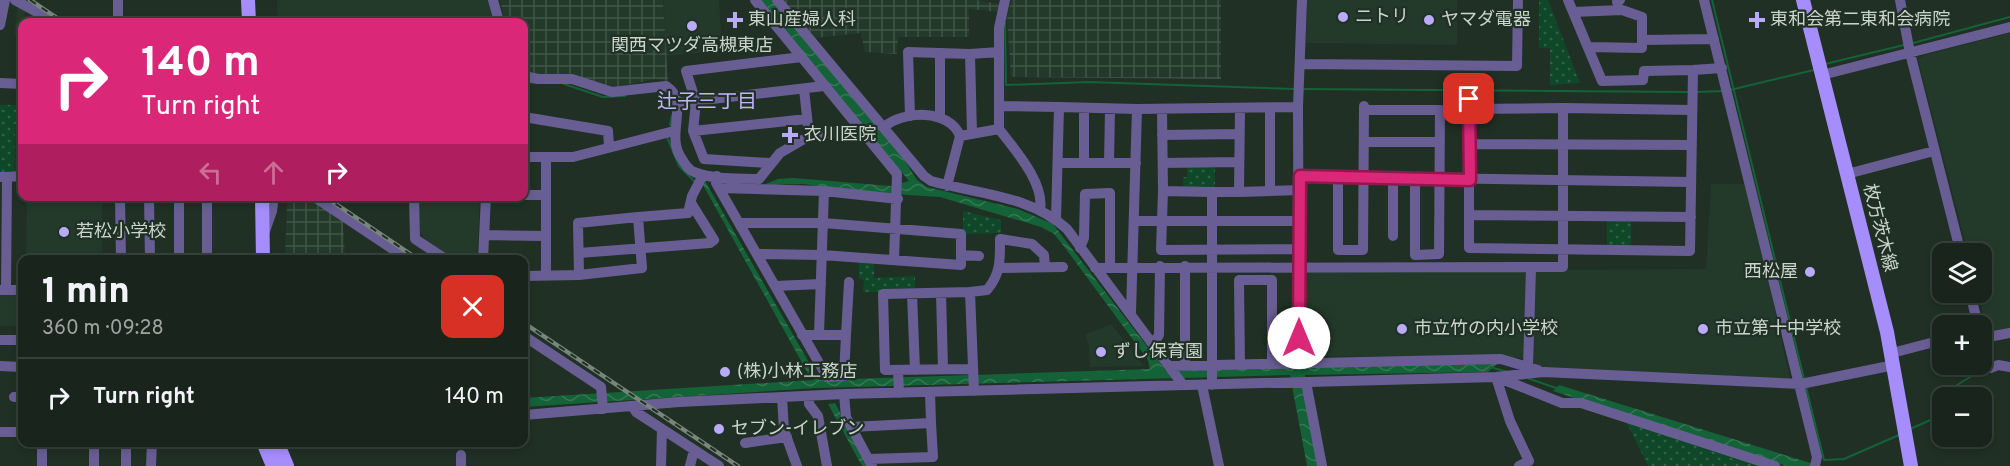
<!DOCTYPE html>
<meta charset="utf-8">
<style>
:root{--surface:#18241c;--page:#212c25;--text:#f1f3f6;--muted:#9fa4a3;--line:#36413b}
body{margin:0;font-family:Overpass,"Noto Sans JP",sans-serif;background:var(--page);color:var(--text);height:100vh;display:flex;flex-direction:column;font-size:22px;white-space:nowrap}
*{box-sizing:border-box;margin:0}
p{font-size:20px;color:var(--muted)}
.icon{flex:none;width:33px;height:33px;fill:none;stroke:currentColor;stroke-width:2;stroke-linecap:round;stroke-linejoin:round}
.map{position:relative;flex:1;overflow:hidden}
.details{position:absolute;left:18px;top:255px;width:510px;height:192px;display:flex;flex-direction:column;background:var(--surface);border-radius:12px;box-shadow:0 3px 9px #0003,0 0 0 2px var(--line)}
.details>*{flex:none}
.guide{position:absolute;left:18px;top:18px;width:510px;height:183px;border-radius:12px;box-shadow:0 3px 9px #0003,0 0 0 2px var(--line);background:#db2777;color:#fff;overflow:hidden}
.fabs{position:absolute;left:1932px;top:243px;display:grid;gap:12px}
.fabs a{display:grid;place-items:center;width:60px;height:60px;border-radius:12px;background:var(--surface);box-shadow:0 3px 9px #0003,0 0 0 2px var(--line);font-size:30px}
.pin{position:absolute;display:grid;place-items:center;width:51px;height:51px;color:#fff;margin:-26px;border-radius:12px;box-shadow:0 3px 9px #0006}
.me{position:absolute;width:66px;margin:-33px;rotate:0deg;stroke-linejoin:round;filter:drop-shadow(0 0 4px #0008)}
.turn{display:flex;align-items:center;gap:21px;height:126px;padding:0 24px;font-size:27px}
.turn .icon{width:78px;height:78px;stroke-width:2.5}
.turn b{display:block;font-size:42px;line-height:51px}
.lanes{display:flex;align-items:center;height:57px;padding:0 24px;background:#0003;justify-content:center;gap:30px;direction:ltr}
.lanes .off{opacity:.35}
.round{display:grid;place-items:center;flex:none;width:63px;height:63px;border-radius:12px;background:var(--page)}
.summary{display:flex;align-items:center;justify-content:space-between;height:102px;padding:0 24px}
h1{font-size:36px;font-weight:800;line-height:45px}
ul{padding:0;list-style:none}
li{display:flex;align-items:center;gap:18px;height:78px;padding:0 24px;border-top:2px solid var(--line)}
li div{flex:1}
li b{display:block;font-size:22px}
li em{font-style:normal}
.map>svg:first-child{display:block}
.built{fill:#233a2a}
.industrial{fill:url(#industrial-grid)}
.park{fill:url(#park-dots)}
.water{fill:url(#water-waves)}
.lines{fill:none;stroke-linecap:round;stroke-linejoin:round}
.stream{stroke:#146237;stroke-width:2}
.minor{stroke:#695e94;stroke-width:10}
.major{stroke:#a68dfc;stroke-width:14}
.rail-casing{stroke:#78857c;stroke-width:4.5}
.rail{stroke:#203025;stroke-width:2;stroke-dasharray:7;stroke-linecap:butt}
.route-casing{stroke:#8e194d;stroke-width:15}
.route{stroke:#db2777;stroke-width:10}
.poi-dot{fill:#b9abf7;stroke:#203025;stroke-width:2}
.labels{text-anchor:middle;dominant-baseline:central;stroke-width:4.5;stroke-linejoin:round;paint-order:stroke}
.poi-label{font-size:18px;fill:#cad5cd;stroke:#203025;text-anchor:start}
.street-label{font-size:18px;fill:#cad5cd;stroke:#203025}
.neighbourhood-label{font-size:20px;fill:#c1b4fb;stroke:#203025}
</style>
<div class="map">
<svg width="2010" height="466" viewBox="0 0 2010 466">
<defs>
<pattern id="industrial-grid" width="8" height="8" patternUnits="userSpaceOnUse" patternTransform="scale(1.5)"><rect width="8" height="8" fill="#233a2a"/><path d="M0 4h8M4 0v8" fill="none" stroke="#425648"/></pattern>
<pattern id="park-dots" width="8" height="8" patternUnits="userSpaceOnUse" patternTransform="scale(1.5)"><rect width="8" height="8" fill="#0f4828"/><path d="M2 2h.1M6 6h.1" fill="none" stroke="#316246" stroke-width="1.8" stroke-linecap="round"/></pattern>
<pattern id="water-waves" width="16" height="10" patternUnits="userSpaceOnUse" patternTransform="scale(1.5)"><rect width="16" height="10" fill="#146237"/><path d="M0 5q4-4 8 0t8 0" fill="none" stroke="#357853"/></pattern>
</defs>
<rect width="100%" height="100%" fill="#203025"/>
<path class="built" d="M 277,0 L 488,0 L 493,22 L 278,22 Z
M 664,0 L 719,0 L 722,51 L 665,56 Z
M 1307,0 L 1457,0 L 1457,45 L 1306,43 Z
M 18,5 L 25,11 L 22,37 L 14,36 Z
M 2010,33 L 2010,329 L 1988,335 L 1978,293 L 1982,292 L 1982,254 L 1968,253 L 1918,59 L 1925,55 Z
M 15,124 L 22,124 L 22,172 L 14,173 Z
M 1711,184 L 1747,184 L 1790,379 L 1533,367 L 1535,270 L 1706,269 Z
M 27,197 L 102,197 L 102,259 L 26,259 Z
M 418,197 L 480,197 L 477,259 L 454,259 L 425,239 L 420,232 Z
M 1527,271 L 1527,358 L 1303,356 L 1304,273 Z
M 0,293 L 22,293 L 22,326 L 0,326 Z
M 1111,324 L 1144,366 L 1090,367 L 1089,345 L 1085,335 Z"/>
<path class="industrial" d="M 500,0 L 663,0 L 668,81 L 655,79 L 612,88 L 566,74 L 531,74 L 524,71 L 524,22 L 505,22 Z
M 783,0 L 976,0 L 1000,4 L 1000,12 L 969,9 L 969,37 L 898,37 L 897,54 L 865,52 L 861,33 L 815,38 Z
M 1011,0 L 1221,0 L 1221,79 L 1011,77 L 1007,19 Z
M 290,197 L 307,197 L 343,220 L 345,259 L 285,260 L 287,205 Z"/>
<path class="park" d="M 1539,0 L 1548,0 L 1580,83 L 1550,85 L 1550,48 L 1539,48 Z
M 0,105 L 22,105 L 22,124 L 15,124 L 14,173 L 0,173 Z
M 1187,165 L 1215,165 L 1215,187 L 1183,188 L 1183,177 L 1187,177 Z
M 963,211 L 1001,220 L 1001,233 L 963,234 Z
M 1607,218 L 1631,218 L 1631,247 L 1607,247 Z
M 859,262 L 874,262 L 874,278 L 915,276 L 915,288 L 881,289 L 881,292 L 863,292 L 864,280 L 859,279 Z
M 1620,409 L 1790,466 L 1648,466 Z"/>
<path class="water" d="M 759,0 L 772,0 L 903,158 L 917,180 L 927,187 L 1018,209 L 1053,224 L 1166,371 L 1261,367 L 1497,364 L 1488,372 L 1305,375 L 1305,389 L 1317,466 L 1307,466 L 1290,375 L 816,388 L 524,407 L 524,398 L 814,380 L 814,375 L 810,377 L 703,185 L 705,181 L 819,380 L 1150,369 L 1148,360 L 1066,249 L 1054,234 L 1041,227 L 940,197 L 877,193 L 803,184 L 763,185 L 778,179 L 793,178 L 891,186 L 909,181 Z
M 1559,385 L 1820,466 L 1787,466 L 1553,391 Z
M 835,403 L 869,466 L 862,466 L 828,404 Z"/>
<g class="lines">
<path class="stream" d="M 1712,0 L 1804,379
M 1005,23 L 1006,85 L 1089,82 L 1295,89
M 1913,43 L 2010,17
M 1825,64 L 1904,45
M 524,82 L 544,83
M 564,84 L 603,97 L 625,96
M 1304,89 L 1688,92
M 1730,90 L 1814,70
M 1697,92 L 1724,91
M 670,125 L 672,115
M 667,137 L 679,166 L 694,181
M 1490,367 L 1508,372
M 1527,378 L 1559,389
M 1806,387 L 1824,460 L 1844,459 L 1899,435
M 1950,398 L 1957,385 L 1986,367
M 1910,429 L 1942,415"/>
<path class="minor" d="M 15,0 L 55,22
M 493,0 L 499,22
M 755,0 L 897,174 L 894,260
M 777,0 L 924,176 L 931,181 C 977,194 1030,195 1067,229 L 1183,385
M 1568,0 L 1602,81 L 1643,80 L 1644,71 L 1693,70
M 1704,0 L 1817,457 L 1815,466
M 1900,0 L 1910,53 L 1961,254
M 1617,2 L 1620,0
M 1573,12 L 1622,10 L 1642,17 L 1642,48 L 1588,47
M 118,22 L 118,0
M 0,25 L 5,0
M 1642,40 L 1714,39
M 940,53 L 940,117
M 1302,64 L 1517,66 L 1518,0
M 1822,75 L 2010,27
M 524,76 L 538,79 L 572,79 L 612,92 L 666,86 C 691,102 664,135 682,159 C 685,164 688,170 694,172 C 714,180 739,178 759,179 L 780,153 L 811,135 L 861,129
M 0,83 L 22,84
M 804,89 L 808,126
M 1469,99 L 1469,248 L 1690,251 L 1693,70 L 1722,68
M 678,103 L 824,86
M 999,106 L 1059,107 L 1056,219
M 1059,107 L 1137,109 L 1298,107
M 1084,108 L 1084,163
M 1162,109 L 1163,191
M 1470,109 L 1563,108
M 1364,110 L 1440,110 L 1439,254 L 1415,255 L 1415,178
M 910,116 L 908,52 L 970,54
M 524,117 L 608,131 L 609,146
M 884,127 C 903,110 950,109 960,136 L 947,186
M 999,129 L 999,28 L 1005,0
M 693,131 L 807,119
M 972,134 L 970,54 L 999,52
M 1162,135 L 1239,134
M 960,136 L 999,129 C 1015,150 1045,183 1040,210
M 1364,142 L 1440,142
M 1470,144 L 1692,145
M 524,157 L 573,157 L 674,131
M 546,157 L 546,276
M 770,163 L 704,159 L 693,131 L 696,102 L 686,71 L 802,57
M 1058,163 L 1136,163
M 1109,163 L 1110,109
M 1163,163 L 1239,162
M 1847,174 L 1934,151
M 717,176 L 716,183 L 827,377 L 844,376 L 846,335 L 802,335
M 1300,176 L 1691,182
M 1338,176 L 1338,250 L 1363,250 L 1364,106
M 0,177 L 7,177 L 6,290 L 0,290
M 7,177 L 22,176
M 720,188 L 824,191 L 898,199
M 1270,191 L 1270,108
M 1212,192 L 1163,191 L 1161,250 L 1300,249
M 1239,192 L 1300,190
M 524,195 L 546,195
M 120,196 L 121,260
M 149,196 L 150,260
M 179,196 L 179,260
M 207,196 L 207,260
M 313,196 L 409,260
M 414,196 L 415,239 L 447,260
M 1469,215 L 1691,217
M 1134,221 L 1300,221
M 740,223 L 823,223 L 961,234 L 961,265 L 822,255 L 757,254
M 265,231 L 272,211 L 274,196
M 484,235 L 546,236
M 1393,236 L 1393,177
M 1080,248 L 1084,238 L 1085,194 L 1110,193 L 1110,267
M 579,253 L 710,243 L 714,240 L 691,203
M 961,255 L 979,256
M 483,260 L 486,196
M 1185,266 L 1185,366
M 1000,268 L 1063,267
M 1095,268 L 1563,267 L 1563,108 L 1692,110
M 579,275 L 578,223 L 638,217
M 524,276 L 579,275 L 642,268 L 638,217 L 688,213 L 692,196 L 703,175
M 775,286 L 821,284
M 6,290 L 21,290
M 970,292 L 987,290 C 1001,274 1000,259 1000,239 L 1032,244 L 1044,255 L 1045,267
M 1970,292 L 1978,326
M 941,293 L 943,369
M 912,294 L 915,370
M 1131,312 L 1137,109
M 819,334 L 824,191
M 846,335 L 849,282
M 1982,335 L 1983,338 L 2010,333
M 524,336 L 601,387 L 603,409
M 0,340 L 22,340
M 1982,342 L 1991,368 L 1998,365 L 2010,367
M 1153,344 L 1159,335 L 1160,266
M 1892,353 L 1942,340
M 1299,362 L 1298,107 L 1302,0
M 1240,365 L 1239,280 L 1272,280 L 1272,363
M 0,366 L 22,367
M 1170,366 L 1501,359 L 1538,370
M 1528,367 L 1531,268
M 973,369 L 885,370 L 883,294 L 970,292 L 974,391
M 898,370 L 899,393
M 1496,377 L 1510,421 L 1529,461 L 1519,466
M 1499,378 L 1562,403 L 1581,403 L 1775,466
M 1306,382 L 1322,466
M 1202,385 L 1219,466
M 1212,385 L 1212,192 L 1239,192 L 1240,108
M 930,392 L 931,423
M 844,394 L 846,417 L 872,466
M 809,396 L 809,404 L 818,416 L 827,466
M 14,397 L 22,397
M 782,397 L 784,430 L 797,466
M 633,407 L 636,412 L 719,466
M 524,415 L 679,402 L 844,394 L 1496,377 L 1544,372 L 1801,384 L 1894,365
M 851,427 L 931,423 L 933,457 L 869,459
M 0,432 L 22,432
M 42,442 L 42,466
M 745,443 L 787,437
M 94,466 L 94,442
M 126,466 L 126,442
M 151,466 L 152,442
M 461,466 L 461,455
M 661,466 L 662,429
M 690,466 L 694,450"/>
<path class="major" d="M 248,0 L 249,22
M 1803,0 L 1887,332 L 1911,466
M 262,196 L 263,260
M 263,442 L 273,466
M 277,442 L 287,466"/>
<g class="rail-casing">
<path id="rail" d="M 30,0 L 63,22
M 324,196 L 419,260
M 524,323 L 738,466"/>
</g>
<use href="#rail" class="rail"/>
</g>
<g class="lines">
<g class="route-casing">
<path id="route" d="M 1299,338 L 1300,176 L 1470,180 L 1469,99"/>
</g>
<use href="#route" class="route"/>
</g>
<g class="poi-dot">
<circle cx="1343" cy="17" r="6"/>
<path d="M732 11h6v6h6v6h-6v6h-6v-6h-6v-6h6z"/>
<circle cx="1429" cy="20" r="6"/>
<path d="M1754 11h6v6h6v6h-6v6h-6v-6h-6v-6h6z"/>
<circle cx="692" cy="26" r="6"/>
<path d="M787 126h6v6h6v6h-6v6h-6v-6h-6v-6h6z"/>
<circle cx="64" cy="232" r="6"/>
<circle cx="1810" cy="272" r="6"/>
<circle cx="1402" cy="329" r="6"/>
<circle cx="1703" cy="329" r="6"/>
<circle cx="1101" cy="352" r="6"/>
<circle cx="725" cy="372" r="6"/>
<circle cx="719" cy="429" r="6"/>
</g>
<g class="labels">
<g class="poi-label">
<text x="1355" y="17">ニトリ</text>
<text x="748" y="20">東山産婦人科</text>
<text x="1441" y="20">ヤマダ電器</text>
<text x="1770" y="20">東和会第二東和会病院</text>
<text x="692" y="46" text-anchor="middle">関西マツダ高槻東店</text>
<text x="804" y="135">衣川医院</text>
<text x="76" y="232">若松小学校</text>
<text x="1798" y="272" text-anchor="end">西松屋</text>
<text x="1414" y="329">市立竹の内小学校</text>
<text x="1715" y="329">市立第十中学校</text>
<text x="1113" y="352">ずし保育園</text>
<text x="737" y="372">(株)小林工務店</text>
<text x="731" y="429">セブン-イレブン</text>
</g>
<g class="street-label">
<text transform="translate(1879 228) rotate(76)">枚方茨木線</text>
</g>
<g class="neighbourhood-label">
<text x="707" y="103">辻子三丁目</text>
</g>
</g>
</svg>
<div class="fabs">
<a><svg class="icon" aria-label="layers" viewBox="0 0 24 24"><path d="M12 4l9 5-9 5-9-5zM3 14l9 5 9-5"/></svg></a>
<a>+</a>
<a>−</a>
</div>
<div class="pin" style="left:1469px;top:99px;background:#d93025"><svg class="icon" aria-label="arrive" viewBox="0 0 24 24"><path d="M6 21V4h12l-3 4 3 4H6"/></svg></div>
<svg class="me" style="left:1299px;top:338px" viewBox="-20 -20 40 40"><circle r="19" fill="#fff"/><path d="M0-13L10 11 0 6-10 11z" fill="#db2777"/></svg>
<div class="guide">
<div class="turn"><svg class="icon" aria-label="right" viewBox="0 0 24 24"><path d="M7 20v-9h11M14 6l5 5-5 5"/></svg><div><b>140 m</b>Turn right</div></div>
<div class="lanes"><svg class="icon off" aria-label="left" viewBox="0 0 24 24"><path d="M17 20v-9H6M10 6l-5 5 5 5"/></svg><svg class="icon off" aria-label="ahead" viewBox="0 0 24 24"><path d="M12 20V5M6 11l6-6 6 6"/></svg><svg class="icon" aria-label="right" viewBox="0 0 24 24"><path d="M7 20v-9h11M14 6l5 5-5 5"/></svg></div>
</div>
<section class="details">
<div class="summary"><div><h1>1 min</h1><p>360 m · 09:28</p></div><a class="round" style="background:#d93025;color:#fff"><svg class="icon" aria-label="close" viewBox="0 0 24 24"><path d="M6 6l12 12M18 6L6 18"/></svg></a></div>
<ul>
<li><svg class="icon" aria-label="right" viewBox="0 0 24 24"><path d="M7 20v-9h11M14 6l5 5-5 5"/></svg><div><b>Turn right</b></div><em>140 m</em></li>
</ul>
</section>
</div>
